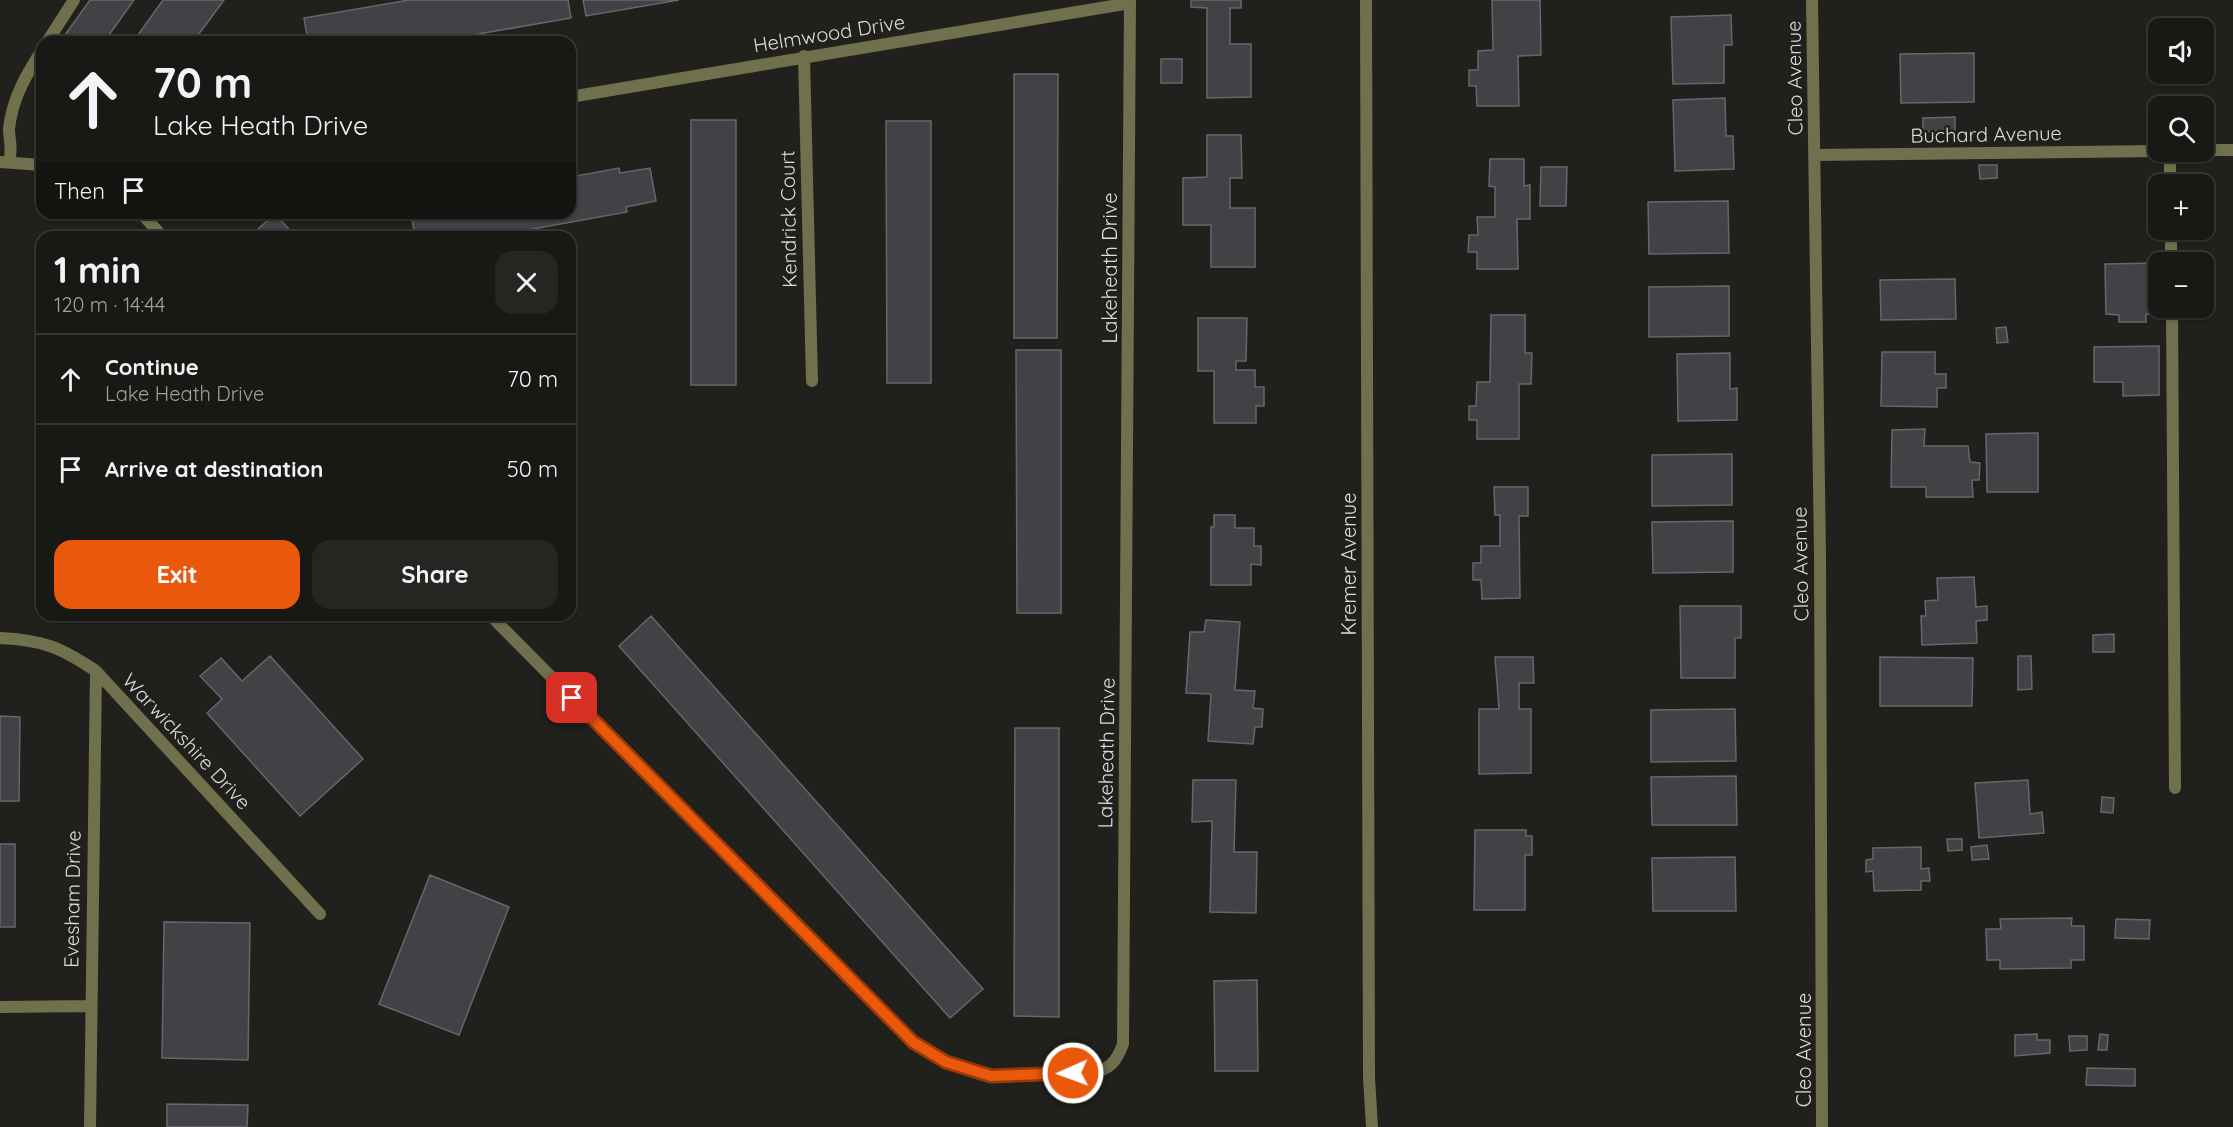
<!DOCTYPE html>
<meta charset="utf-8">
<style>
:root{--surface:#181815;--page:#252522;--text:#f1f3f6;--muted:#9fa0a0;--line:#363734;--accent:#ea580c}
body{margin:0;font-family:Quicksand,sans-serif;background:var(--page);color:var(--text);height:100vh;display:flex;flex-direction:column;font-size:22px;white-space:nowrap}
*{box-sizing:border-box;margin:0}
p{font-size:20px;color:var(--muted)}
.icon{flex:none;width:33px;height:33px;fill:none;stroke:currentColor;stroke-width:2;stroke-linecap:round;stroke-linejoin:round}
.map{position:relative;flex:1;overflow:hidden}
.drawer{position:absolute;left:36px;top:231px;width:540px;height:390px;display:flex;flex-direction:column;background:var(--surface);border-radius:18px;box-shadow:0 2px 4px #0004,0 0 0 2px var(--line)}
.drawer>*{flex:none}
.guide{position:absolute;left:36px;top:36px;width:540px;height:183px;border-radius:18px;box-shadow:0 2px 4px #0004,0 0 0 2px var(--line);background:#181815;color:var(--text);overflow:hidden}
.tools{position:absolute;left:2148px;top:18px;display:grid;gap:12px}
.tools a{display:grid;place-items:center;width:66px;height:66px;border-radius:12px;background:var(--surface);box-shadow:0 2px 4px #0004,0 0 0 2px var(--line);font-size:30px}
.pin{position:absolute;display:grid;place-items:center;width:51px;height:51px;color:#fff;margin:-26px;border-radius:12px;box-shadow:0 3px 9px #0006}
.me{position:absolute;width:66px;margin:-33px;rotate:268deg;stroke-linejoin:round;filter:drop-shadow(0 0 4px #0008)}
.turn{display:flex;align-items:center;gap:21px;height:126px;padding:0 18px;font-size:27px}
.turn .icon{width:78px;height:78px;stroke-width:2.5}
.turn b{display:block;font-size:42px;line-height:51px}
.then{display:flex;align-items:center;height:57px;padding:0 18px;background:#0003;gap:12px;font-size:22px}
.round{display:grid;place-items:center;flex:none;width:63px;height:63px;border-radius:18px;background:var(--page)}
.overview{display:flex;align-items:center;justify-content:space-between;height:102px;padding:0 18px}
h1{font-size:36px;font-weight:700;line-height:45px}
.cta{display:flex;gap:12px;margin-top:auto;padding:12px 18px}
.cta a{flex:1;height:69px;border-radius:18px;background:var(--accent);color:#fff;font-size:24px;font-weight:700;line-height:69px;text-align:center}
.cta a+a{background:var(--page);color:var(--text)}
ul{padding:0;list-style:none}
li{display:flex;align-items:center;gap:18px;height:90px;padding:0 18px;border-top:2px solid var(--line)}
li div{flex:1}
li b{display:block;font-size:22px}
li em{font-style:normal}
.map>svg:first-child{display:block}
.building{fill:#434145;stroke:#68666a;stroke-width:1.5}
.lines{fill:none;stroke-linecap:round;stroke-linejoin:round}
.service{stroke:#70704c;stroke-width:12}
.minor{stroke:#70704c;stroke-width:12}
.route-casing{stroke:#983908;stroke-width:15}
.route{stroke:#ea580c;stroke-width:10}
.labels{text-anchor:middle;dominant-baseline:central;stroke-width:5;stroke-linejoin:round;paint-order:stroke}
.street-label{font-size:20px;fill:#dcddda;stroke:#20201c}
</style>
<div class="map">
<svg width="2233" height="1127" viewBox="0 0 2233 1127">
<rect width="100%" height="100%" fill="#20201c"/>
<path class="building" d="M 90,0 L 134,0 L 104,42 L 60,42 Z
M 163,0 L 224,0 L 193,42 L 133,42 Z
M 409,0 L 568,0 L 571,18 L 432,42 L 308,42 L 304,18 Z
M 583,0 L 679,0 L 586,16 Z
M 1191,0 L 1241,0 L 1241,8 L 1230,8 L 1230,44 L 1251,44 L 1251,97 L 1207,98 L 1207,8 L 1191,7 Z
M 1492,0 L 1540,0 L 1541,55 L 1518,56 L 1519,106 L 1477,106 L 1476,86 L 1469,86 L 1469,70 L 1478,70 L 1478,51 L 1493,50 Z
M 1731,15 L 1732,45 L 1724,45 L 1724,83 L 1673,84 L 1671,17 Z
M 1974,53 L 1974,102 L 1901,103 L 1900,54 Z
M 1161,59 L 1182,59 L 1182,83 L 1161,83 Z
M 1014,74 L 1058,74 L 1057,338 L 1014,338 Z
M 1725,98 L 1726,136 L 1733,136 L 1734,169 L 1675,171 L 1673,100 Z
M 1955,117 L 1955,131 L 1923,132 L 1923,118 Z
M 691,120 L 736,120 L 736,385 L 691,385 Z
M 886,121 L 931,121 L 931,383 L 887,383 Z
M 1207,135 L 1241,135 L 1242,178 L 1230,178 L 1230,208 L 1255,208 L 1255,267 L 1211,267 L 1211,225 L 1183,225 L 1183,178 L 1207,177 Z
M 1490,159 L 1524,159 L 1524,186 L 1530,185 L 1530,219 L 1517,219 L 1518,269 L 1477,269 L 1477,252 L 1468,252 L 1469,235 L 1478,235 L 1477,217 L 1495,217 L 1495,187 L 1489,186 Z
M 1979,165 L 1997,165 L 1997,178 L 1980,179 Z
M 1541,167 L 1567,167 L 1566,206 L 1540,206 Z
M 619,168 L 620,173 L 650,168 L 656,201 L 626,207 L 627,212 L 488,237 L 415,237 L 411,213 L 570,213 L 570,177 Z
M 1728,201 L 1729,253 L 1649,254 L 1648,202 Z
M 275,214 L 296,237 L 249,237 Z
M 2157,263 L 2157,314 L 2146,314 L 2146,322 L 2119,322 L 2119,315 L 2106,314 L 2105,264 Z
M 1955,279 L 1956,319 L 1881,320 L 1880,280 Z
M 1729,286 L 1729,336 L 1649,337 L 1649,287 Z
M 1491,315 L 1525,315 L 1525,353 L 1532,353 L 1531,384 L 1519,384 L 1519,439 L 1477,439 L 1477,420 L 1469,420 L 1469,406 L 1476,406 L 1477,382 L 1490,382 Z
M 1198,318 L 1247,318 L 1246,361 L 1236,361 L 1236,370 L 1255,370 L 1255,387 L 1264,387 L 1264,406 L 1256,406 L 1256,423 L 1214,423 L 1214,371 L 1198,371 Z
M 2006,327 L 2008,342 L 1997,343 L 1996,328 Z
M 2159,346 L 2159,395 L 2123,396 L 2123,382 L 2094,382 L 2094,347 Z
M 1016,350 L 1061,350 L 1061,613 L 1017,613 Z
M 1882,352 L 1935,352 L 1935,374 L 1946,374 L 1946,388 L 1937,388 L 1937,407 L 1881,406 Z
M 1730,353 L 1730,389 L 1737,388 L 1737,420 L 1678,421 L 1677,354 Z
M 1925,429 L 1924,446 L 1968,446 L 1970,462 L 1980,463 L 1979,480 L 1972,480 L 1973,497 L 1926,497 L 1926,487 L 1891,487 L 1892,430 Z
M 2038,433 L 2038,492 L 1987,492 L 1986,434 Z
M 1732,454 L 1732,505 L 1652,506 L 1652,455 Z
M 1494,487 L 1528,487 L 1528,516 L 1519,516 L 1520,598 L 1482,599 L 1481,580 L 1473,580 L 1473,563 L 1481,563 L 1481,546 L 1500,546 L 1500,515 L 1495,515 Z
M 1214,515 L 1235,515 L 1235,528 L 1254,528 L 1254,546 L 1261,546 L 1261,565 L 1251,564 L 1251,585 L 1211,585 L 1211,527 L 1214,527 Z
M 1733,521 L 1733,572 L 1653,573 L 1652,522 Z
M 1974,577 L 1976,607 L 1987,606 L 1987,620 L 1976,621 L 1977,643 L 1922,645 L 1921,616 L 1926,616 L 1925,601 L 1938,600 L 1937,578 Z
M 1680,606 L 1741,606 L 1741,638 L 1735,638 L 1735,678 L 1681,678 Z
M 651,616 L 983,989 L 950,1018 L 619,646 Z
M 1206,620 L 1240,622 L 1235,690 L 1255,691 L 1253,708 L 1263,709 L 1262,727 L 1255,727 L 1253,744 L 1208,741 L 1211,694 L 1186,693 L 1190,632 L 1204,632 Z
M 2114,634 L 2114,652 L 2093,652 L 2093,635 Z
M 270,656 L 363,759 L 300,816 L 207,713 L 222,699 L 200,676 L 221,658 L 242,681 Z
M 2018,656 L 2031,656 L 2032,689 L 2018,690 Z
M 1495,657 L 1533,657 L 1534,683 L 1519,683 L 1519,709 L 1531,709 L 1531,773 L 1479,774 L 1479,709 L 1499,709 Z
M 1880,657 L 1973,658 L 1972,706 L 1880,706 Z
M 1735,709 L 1736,761 L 1651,762 L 1651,710 Z
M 0,716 L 20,717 L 19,801 L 0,801 Z
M 1015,728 L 1059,728 L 1059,1017 L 1014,1016 Z
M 1736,776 L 1737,825 L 1652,825 L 1651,777 Z
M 1193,780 L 1236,780 L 1234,852 L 1257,852 L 1256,913 L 1210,912 L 1212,821 L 1192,822 Z
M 2028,780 L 2030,814 L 2042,812 L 2044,833 L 1979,838 L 1975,783 Z
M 2102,797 L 2114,798 L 2113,813 L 2101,812 Z
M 1475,830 L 1526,830 L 1526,836 L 1532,836 L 1532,855 L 1525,855 L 1525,910 L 1474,910 Z
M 1947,839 L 1962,839 L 1962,850 L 1948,851 Z
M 0,844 L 15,844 L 15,927 L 0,927 Z
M 1987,845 L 1989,859 L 1972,860 L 1971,847 Z
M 1921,847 L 1921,869 L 1929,868 L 1930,881 L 1921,881 L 1921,890 L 1874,891 L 1873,871 L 1866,872 L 1866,860 L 1873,859 L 1873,848 Z
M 1735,857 L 1736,911 L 1653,911 L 1652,858 Z
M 430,875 L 509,907 L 459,1035 L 379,1004 Z
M 2072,918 L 2071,926 L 2084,926 L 2084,960 L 2071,960 L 2071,968 L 2000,969 L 2000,960 L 1987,960 L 1986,929 L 2001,929 L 2000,919 Z
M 2116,919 L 2150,920 L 2149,939 L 2115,938 Z
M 164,922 L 250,923 L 248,1060 L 162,1058 Z
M 1257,980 L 1258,1071 L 1215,1071 L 1214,981 Z
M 2037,1034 L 2037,1040 L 2050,1040 L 2050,1053 L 2015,1056 L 2015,1035 Z
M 2100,1034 L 2108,1035 L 2107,1050 L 2098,1050 Z
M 2069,1036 L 2087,1036 L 2087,1050 L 2070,1051 Z
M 2087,1068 L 2135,1069 L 2135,1086 L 2086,1085 Z
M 167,1104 L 248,1105 L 247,1127 L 167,1127 Z"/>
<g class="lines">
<path class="service" d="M 2170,152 L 2170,184
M 2171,230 L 2171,262
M 2172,308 L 2175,788"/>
<path class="minor" d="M 1366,0 L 1369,1077 L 1372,1127
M 1812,0 L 1820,554 L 1822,1127
M 47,42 L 74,0
M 804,56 L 812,381
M 570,97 L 1130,3
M 2204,150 L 2233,150
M 1814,155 L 2158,151
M 9,161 C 13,149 9,140 9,129 C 12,99 26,75 42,50
M 0,162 L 42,165
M 141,213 L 163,237
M 490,615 L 913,1042 L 946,1062 L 991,1076 L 1090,1073 C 1109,1070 1116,1063 1123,1044 L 1130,0
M 0,638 C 43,640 60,647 96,671 L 320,914
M 0,1007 L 90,1006
M 90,1127 L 96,671"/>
</g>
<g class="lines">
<g class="route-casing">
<path id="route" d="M 572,698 L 913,1042 L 946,1062 L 991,1076 L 1073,1073"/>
</g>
<use href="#route" class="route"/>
</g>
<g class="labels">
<g class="street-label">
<text transform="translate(829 33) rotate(-9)">Helmwood Drive</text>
<text transform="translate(1794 78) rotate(-91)">Cleo Avenue</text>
<text transform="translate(1986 134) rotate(-1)">Buchard Avenue</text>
<text transform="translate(788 219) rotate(-91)">Kendrick Court</text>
<text transform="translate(1109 268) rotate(-90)">Lakeheath Drive</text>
<text transform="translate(1348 564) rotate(-90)">Kremer Avenue</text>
<text transform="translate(1800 564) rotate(-91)">Cleo Avenue</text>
<text transform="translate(187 741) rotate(47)">Warwickshire Drive</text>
<text transform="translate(1106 753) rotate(-89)">Lakeheath Drive</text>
<text transform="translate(72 899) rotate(-89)">Evesham Drive</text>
<text transform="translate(1803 1050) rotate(-90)">Cleo Avenue</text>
</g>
</g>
</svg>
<div class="tools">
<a><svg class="icon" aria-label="sound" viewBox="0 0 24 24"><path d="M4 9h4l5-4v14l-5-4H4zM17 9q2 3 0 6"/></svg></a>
<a><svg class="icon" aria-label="search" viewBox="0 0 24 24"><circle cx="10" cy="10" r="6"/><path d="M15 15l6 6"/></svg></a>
<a>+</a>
<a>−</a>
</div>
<div class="pin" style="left:572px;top:698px;background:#d93025"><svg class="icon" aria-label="arrive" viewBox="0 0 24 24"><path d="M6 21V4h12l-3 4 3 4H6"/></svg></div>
<svg class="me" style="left:1073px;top:1073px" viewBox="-20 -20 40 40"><circle r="17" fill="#ea580c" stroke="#fff" stroke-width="3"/><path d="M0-11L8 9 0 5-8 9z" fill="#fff"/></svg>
<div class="guide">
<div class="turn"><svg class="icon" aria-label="ahead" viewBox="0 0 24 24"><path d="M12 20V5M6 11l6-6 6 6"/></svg><div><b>70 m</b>Lake Heath Drive</div></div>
<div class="then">Then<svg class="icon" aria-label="arrive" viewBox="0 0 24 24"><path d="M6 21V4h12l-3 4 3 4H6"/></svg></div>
</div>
<section class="drawer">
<div class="overview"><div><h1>1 min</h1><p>120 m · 14:44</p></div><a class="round"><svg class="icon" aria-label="close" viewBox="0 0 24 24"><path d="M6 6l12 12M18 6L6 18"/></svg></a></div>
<ul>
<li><svg class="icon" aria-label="ahead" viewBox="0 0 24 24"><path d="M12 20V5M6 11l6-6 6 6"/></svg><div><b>Continue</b><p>Lake Heath Drive</p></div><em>70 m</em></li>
<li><svg class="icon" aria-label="arrive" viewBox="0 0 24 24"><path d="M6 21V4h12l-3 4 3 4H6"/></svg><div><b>Arrive at destination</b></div><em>50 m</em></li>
</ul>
<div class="cta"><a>Exit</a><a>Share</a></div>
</section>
</div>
